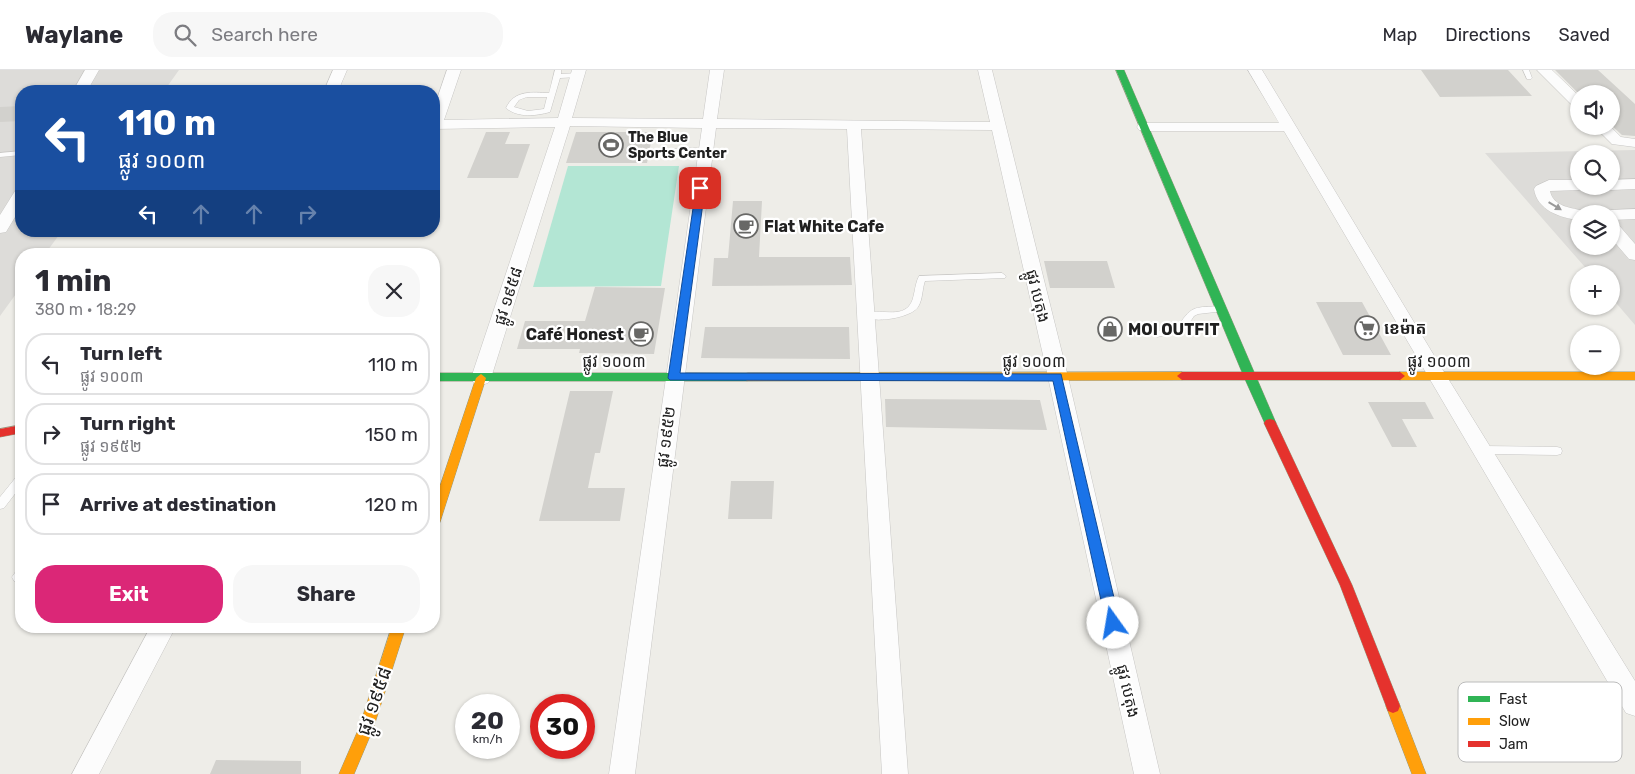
<!DOCTYPE html>
<meta charset="utf-8">
<style>
:root{--surface:#fff;--page:#f7f7f7;--text:#2b2b33;--muted:#7c7c81;--line:#e1e1e2;--accent:#db2777}
body{margin:0;font-family:Rubik,"Noto Sans Khmer",sans-serif;background:var(--page);color:var(--text);height:100vh;display:flex;flex-direction:column;font-size:19px;white-space:nowrap}
*{box-sizing:border-box;margin:0}
p{font-size:16px;color:var(--muted)}
.icon{flex:none;width:28px;height:28px;fill:none;stroke:currentColor;stroke-width:2;stroke-linecap:round;stroke-linejoin:round}
.map{position:relative;flex:1;overflow:hidden}
.side{position:absolute;left:15px;top:178px;width:425px;height:385px;display:flex;flex-direction:column;background:var(--surface);border-radius:20px;box-shadow:0 1px 4px #0004}
.side>*{flex:none}
.banner{position:absolute;left:15px;top:15px;width:425px;height:152px;border-radius:20px;box-shadow:0 1px 4px #0004;background:#1a4fa0;color:#fff;overflow:hidden}
.fabs{position:absolute;left:1570px;top:15px;display:grid;gap:10px}
.fabs a{display:grid;place-items:center;width:50px;height:50px;border-radius:50%;background:var(--surface);box-shadow:0 1px 4px #0004;font-size:25px}
.speed{position:absolute;left:455px;top:624px;display:flex;gap:10px;font-size:25px;font-weight:700;text-align:center}
.speed>*{display:grid;place-content:center;width:65px;height:65px;border-radius:50%;background:var(--surface);box-shadow:0 1px 4px #0004;line-height:1}
.speed small{font-size:12px;font-weight:400}
.speed .limit{border:8px solid #d22;background:#fff;color:#111}
.pin{position:absolute;display:grid;place-items:center;width:42px;height:42px;color:#fff;margin:-21px;border-radius:10px;box-shadow:0 2px 8px #0006}
.me{position:absolute;width:55px;margin:-28px;rotate:347deg;stroke-linejoin:round;filter:drop-shadow(0 0 4px #0008)}
.turn{display:flex;align-items:center;gap:18px;height:105px;padding:0 20px;font-size:22px}
.turn .icon{width:65px;height:65px;stroke-width:2.5}
.turn b{display:block;font-size:35px;line-height:42px}
.lanes{display:flex;align-items:center;height:48px;padding:0 20px;background:#0003;justify-content:center;gap:25px;direction:ltr}
.lanes .off{opacity:.35}
.round{display:grid;place-items:center;flex:none;width:52px;height:52px;border-radius:20px;background:var(--page)}
.summary{display:flex;align-items:center;justify-content:space-between;height:85px;padding:0 20px}
h1{font-size:30px;font-weight:700;line-height:38px}
.button{display:flex;gap:10px;margin-top:auto;padding:10px 20px}
.button a{flex:1;height:58px;border-radius:20px;background:var(--accent);color:#fff;font-size:20px;font-weight:700;line-height:58px;text-align:center}
.button a+a{background:var(--page);color:var(--text)}
ul{padding:0;list-style:none}
li{display:flex;align-items:center;gap:15px;height:62px;margin:0 10px 8px;padding:0 10px;border:2px solid var(--line);border-radius:20px}
li div{flex:1}
li b{display:block;font-size:19px}
li em{font-style:normal}
header{display:flex;align-items:center;gap:30px;box-sizing:border-box;height:70px;padding:0 25px;background:var(--surface);border-bottom:1px solid var(--line)}
header strong{font-size:24px}
nav{display:flex;gap:28px;margin-inline-start:auto;font-size:18px}
.search{width:350px;height:45px;background:var(--page);display:flex;align-items:center;gap:12px;box-sizing:border-box;padding:0 18px;border-radius:20px;color:var(--muted);font-size:19px}
.map>svg:first-child{display:block}
.residential{fill:#dddcd9;fill-rule:evenodd}
.pitch{fill:#b3e6d4}
.building{fill:#d2d1cd}
.lines{fill:none;stroke-linecap:round;stroke-linejoin:round}
.lane-casing{stroke:#c7c6c4;stroke-width:1}
.street-casing{stroke:#c7c6c4;stroke-width:1}
.fast-casing{stroke:#95997f;stroke-width:1}
.slow-casing{stroke:#95997f;stroke-width:1}
.jam-casing{stroke:#95997f;stroke-width:1}
.lane{fill:#fcfcfc;fill-rule:evenodd}
.street{fill:#fcfcfc;fill-rule:evenodd}
.fast{fill:#30b455;fill-rule:evenodd}
.slow{fill:#ff9f0a;fill-rule:evenodd}
.jam{fill:#e5322d;fill-rule:evenodd}
.oneway{fill:#999}
.route{fill:#1a73e8;stroke:#114b97}
.labels{text-anchor:middle;dominant-baseline:central;stroke-width:4.5;stroke-linejoin:round;paint-order:stroke}
.far-poi-label{font-size:14px;font-weight:bold;fill:#202020;stroke:#fff;text-anchor:start}
.poi-label{font-size:16px;font-weight:bold;fill:#202020;stroke:#fff;text-anchor:start}
.street-label{font-size:16px;fill:#202020;stroke:#fff}
.near-street-label{font-size:19px;fill:#202020;stroke:#fff}
.key{fill:#fff;stroke:#bcbcbc;stroke-width:1}
.key-label{font-size:14px;fill:#202020}
</style>
<header>
<strong>Waylane</strong>
<div class="search"><svg class="icon" aria-label="search" viewBox="0 0 24 24"><circle cx="10" cy="10" r="6"/><path d="M15 15l6 6"/></svg>Search here</div>
<nav><a>Map</a><a>Directions</a><a>Saved</a></nav>
</header>
<div class="map">
<svg width="1635" height="704" viewBox="0 0 1635 704">
<rect width="100%" height="100%" fill="#eeede8"/>
<path class="residential" d="M 0,0 L 179,0 L 164,21 L 21,21 L 21,161 L 62,161 L 45,184 L 21,184 L 21,217 L 0,246 Z
M 1635,80 L 1635,255 L 1611,227 L 1611,204 L 1591,204 L 1485,83 ZM 1579,84 L 1611,84 L 1611,116 L 1579,116 ZM 1579,144 L 1611,144 L 1611,176 L 1579,176 Z"/>
<path class="pitch" d="M 568,96 L 679,96 L 661,216 L 533,217 Z"/>
<path class="building" d="M 1421,0 L 1508,0 L 1532,26 L 1440,27 Z
M 1555,0 L 1598,0 L 1635,34 L 1635,66 L 1622,65 L 1611,55 L 1611,24 L 1579,24 Z
M 21,36 L 21,51 L 0,52 L 0,37 Z
M 486,62 L 510,62 L 505,74 L 530,74 L 518,108 L 467,108 Z
M 576,62 L 653,62 L 647,93 L 566,93 Z
M 733,131 L 762,131 L 759,187 L 850,187 L 852,215 L 712,216 L 714,188 L 728,188 Z
M 1044,191 L 1107,191 L 1115,218 L 1050,218 Z
M 595,217 L 665,218 L 654,284 L 579,283 L 580,279 L 517,279 L 525,251 L 585,251 Z
M 1316,232 L 1362,232 L 1391,285 L 1343,285 Z
M 705,257 L 849,257 L 850,289 L 701,288 Z
M 570,321 L 613,321 L 600,383 L 595,383 L 588,418 L 625,418 L 620,451 L 539,451 Z
M 885,329 L 1040,330 L 1047,360 L 886,357 Z
M 1368,332 L 1425,332 L 1434,349 L 1402,349 L 1417,377 L 1392,377 Z
M 731,411 L 774,411 L 772,449 L 728,449 Z
M 216,690 L 301,691 L 301,704 L 210,704 Z"/>
<g class="lines">
<g class="lane-casing">
<path id="lane" d="M 555,0 L 561,0 L 561,4 L 578,3 L 581,5 L 578,7 L 560,8 L 550,42 C 536,46 518,48 506,38 C 514,20 532,22 549,23 ZM 527,27 L 547,27 L 544,39 L 528,41 L 514,37 L 519,30 Z
M 1523,0 L 1529,0 L 1532,8 L 1531,9 L 1527,9 Z
M 706,78 L 709,78 L 709,82 L 656,83 L 652,81 L 656,79 Z
M 21,81 L 21,85 L 0,87 L 0,83 Z
M 1002,203 L 1006,206 L 1005,208 L 925,211 C 922,219 923,229 918,237 C 911,248 872,254 863,246 C 874,236 898,249 909,236 C 915,230 914,215 919,206 Z
M 1221,236 L 1225,239 L 1224,241 L 1198,244 L 1194,246 L 1184,261 L 1157,267 L 1152,264 L 1154,262 L 1178,256 C 1193,234 1195,238 1221,236 Z
M 1481,376 L 1557,377 L 1561,378 L 1562,381 L 1561,384 L 1557,385 L 1481,384 L 1477,383 L 1476,380 L 1477,377 Z
M 21,405 L 21,416 L 4,438 L 0,439 L 0,427 L 17,406 Z
M 21,499 L 21,511 L 18,512 L 14,511 L 12,507 L 17,500 Z"/>
</g>
<g class="street-casing">
<path id="street" d="M 85,0 L 99,0 L 87,21 L 73,21 Z
M 333,0 L 347,0 L 338,21 L 324,21 Z
M 447,0 L 461,0 L 444,50 L 558,48 L 572,0 L 586,0 L 572,48 L 703,49 L 710,0 L 724,0 L 717,49 L 990,52 L 978,0 L 992,0 L 1068,307 L 1160,704 L 1134,704 L 1048,307 L 992,60 L 861,59 L 908,704 L 882,704 L 847,59 L 716,58 L 635,704 L 609,704 L 702,58 L 570,56 L 491,308 L 488,313 L 481,315 L 474,313 L 471,308 L 555,57 L 434,59 L 434,38 Z
M 1248,0 L 1262,0 L 1444,302 L 1635,611 L 1635,646 L 1626,643 L 1284,61 L 1144,61 L 1139,60 L 1137,57 L 1139,54 L 1144,53 L 1279,53 Z
M 1537,0 L 1552,0 L 1579,26 L 1579,38 L 1574,37 Z
M 1594,56 L 1610,56 L 1621,67 L 1635,69 L 1635,77 L 1612,74 Z
M 1635,109 L 1635,119 L 1611,120 L 1604,116 L 1611,116 L 1611,110 Z
M 1549,110 L 1579,110 L 1579,116 L 1586,116 L 1579,120 L 1550,121 C 1553,137 1572,138 1585,141 L 1586,144 L 1579,144 L 1579,150 C 1560,148 1537,140 1534,119 L 1536,116 Z
M 21,119 L 21,137 L 6,162 L 0,163 L 0,145 L 15,121 Z
M 1635,139 L 1635,149 L 1611,150 L 1611,144 L 1604,144 L 1611,140 Z
M 1611,152 L 1617,153 L 1635,174 L 1635,190 L 1629,189 L 1611,168 Z
M 151,556 L 176,556 L 99,704 L 72,704 Z"/>
</g>
<g class="fast-casing">
<path id="fast" d="M 1116,0 L 1124,0 L 1276,353 L 1274,356 L 1266,356 L 1244,307 Z
M 434,303 L 747,303 L 752,307 L 747,311 L 434,311 Z"/>
</g>
<g class="slow-casing">
<path id="slow" d="M 1182,302 L 1187,306 L 1182,310 L 747,311 L 742,307 L 747,303 Z
M 1400,302 L 1635,302 L 1635,310 L 1400,310 L 1395,306 Z
M 481,304 L 486,308 L 440,452 L 438,456 L 434,457 L 434,434 L 476,308 Z
M 392,556 L 406,556 L 373,659 L 354,704 L 339,704 L 359,658 Z
M 1393,629 L 1398,631 L 1426,704 L 1412,704 L 1386,636 L 1388,631 Z"/>
</g>
<g class="jam-casing">
<path id="jam" d="M 1182,302 L 1400,302 L 1405,306 L 1400,310 L 1182,310 L 1177,306 Z
M 1270,349 L 1274,350 L 1276,353 L 1352,515 L 1400,636 L 1398,641 L 1393,643 L 1388,641 L 1340,515 L 1264,353 L 1266,350 Z
M 21,355 L 21,363 L 0,367 L 0,359 Z"/>
</g>
<use href="#lane" class="lane"/>
<use href="#street" class="street"/>
<use href="#fast" class="fast"/>
<use href="#slow" class="slow"/>
<use href="#jam" class="jam"/>
</g>
<defs><path id="oneway-solid" d="M-6-.8H1V-3.2L6.5 0L1 3.2V.8H-6Z" transform="scale(1.25)"/></defs>
<use class="oneway" href="#oneway-solid" transform="translate(1555 136) rotate(31)"/>
<path class="route" d="M 700,115 L 705,118 L 680,303 L 1061,304 L 1120,553 L 1118,557 L 1113,559 L 1108,557 L 1106,553 L 1053,311 L 670,310 L 668,308 L 696,118 Z"/>
<defs>
<g id="stadium-ring" transform="scale(1.25)"><circle r="9.5" fill="#fff" stroke="#686866" stroke-width="1.5"/><path d="M0-5a6.5 5 0 1 0 0 10a6.5 5 0 1 0 0-10ZM-3.5-1.8h7v3.6h-7Z" fill="#686866"/></g>
<g id="cafe-ring" transform="scale(1.25)"><circle r="9.5" fill="#fff" stroke="#686866" stroke-width="1.5"/><path d="M-5.5-4.5H6V0H3Q3 3.5 0 3.5H-2.5Q-5.5 3.5-5.5 0ZM3-3.2v2h1.7v-2ZM-6 4.5H4V6H-6Z" fill="#686866"/></g>
<g id="supermarket-ring" transform="scale(1.25)"><circle r="9.5" fill="#fff" stroke="#686866" stroke-width="1.5"/><path d="M-6-5.5h2.5l.6 2H6L4.5 2H-2.5L-4.4-4H-6ZM-1.5 3.2a1.3 1.3 0 1 0 .1 0ZM3 3.2a1.3 1.3 0 1 0 .1 0Z" fill="#686866"/></g>
<g id="shop-ring" transform="scale(1.25)"><circle r="9.5" fill="#fff" stroke="#686866" stroke-width="1.5"/><path d="M-5-2.5h2.3a2.7 3.5 0 0 1 5.4 0H5L5.5 6h-11ZM-1.5-2.5h3a1.5 2.3 0 0 0-3 0Z" fill="#686866"/></g>
</defs>
<g fill-rule="evenodd">
<use href="#stadium-ring" x="611" y="75"/>
<use href="#cafe-ring" x="746" y="156"/>
<use href="#supermarket-ring" x="1367" y="258"/>
<use href="#shop-ring" x="1110" y="259"/>
<use href="#cafe-ring" x="641" y="264"/>
</g>
<g class="labels">
<g class="far-poi-label">
<text x="628" y="67">The Blue<tspan x="628" dy="16">Sports Center</tspan></text>
</g>
<g class="poi-label">
<text x="764" y="156">Flat White Cafe</text>
<text x="1384" y="258">ខេម៉ាត</text>
<text x="1128" y="259">MOI OUTFIT</text>
<text x="624" y="264" text-anchor="end">Café Honest</text>
</g>
<g class="street-label">
<text transform="translate(508 226) rotate(-72)">ផ្លូវ ១៩៥៨</text>
<text transform="translate(1038 226) rotate(76)">ផ្លូវ បេតុង</text>
<text x="614" y="291">ផ្លូវ ១០០៣</text>
<text x="1034" y="291">ផ្លូវ ១០០៣</text>
<text x="1439" y="291">ផ្លូវ ១០០៣</text>
<text transform="translate(666 367) rotate(-83)">ផ្លូវ ១៩៥២</text>
<text transform="translate(1128 621) rotate(77)">ផ្លូវ បេតុង</text>
</g>
<g class="near-street-label">
<text transform="translate(374 631) rotate(-71)">ផ្លូវ ១៩៥៨</text>
</g>
</g>
<rect x="1458" y="612" width="164" height="80" rx="8" class="key"/>
<rect x="1468" y="626" width="22" height="6" fill="#30b455"/>
<rect x="1468" y="648" width="22" height="7" fill="#ff9f0a"/>
<rect x="1468" y="671" width="22" height="6" fill="#e5322d"/>
<g class="key-label">
<text x="1499" y="634">Fast</text>
<text x="1499" y="656">Slow</text>
<text x="1499" y="679">Jam</text>
</g>
</svg>
<div class="fabs">
<a><svg class="icon" aria-label="sound" viewBox="0 0 24 24"><path d="M4 9h4l5-4v14l-5-4H4zM17 9q2 3 0 6"/></svg></a>
<a><svg class="icon" aria-label="search" viewBox="0 0 24 24"><circle cx="10" cy="10" r="6"/><path d="M15 15l6 6"/></svg></a>
<a><svg class="icon" aria-label="layers" viewBox="0 0 24 24"><path d="M12 4l9 5-9 5-9-5zM3 14l9 5 9-5"/></svg></a>
<a>+</a>
<a>−</a>
</div>
<div class="speed"><div>20<small>km/h</small></div><div class="limit">30</div></div>
<div class="pin" style="left:700px;top:118px;background:#d93025"><svg class="icon" aria-label="arrive" viewBox="0 0 24 24"><path d="M6 21V4h12l-3 4 3 4H6"/></svg></div>
<svg class="me" style="left:1113px;top:553px" viewBox="-20 -20 40 40"><circle r="19" fill="#fff"/><path d="M0-13L10 11 0 6-10 11z" fill="#1a73e8"/></svg>
<div class="banner">
<div class="turn"><svg class="icon" aria-label="left" viewBox="0 0 24 24"><path d="M17 20v-9H6M10 6l-5 5 5 5"/></svg><div><b>110 m</b>ផ្លូវ ១០០៣</div></div>
<div class="lanes"><svg class="icon" aria-label="left" viewBox="0 0 24 24"><path d="M17 20v-9H6M10 6l-5 5 5 5"/></svg><svg class="icon off" aria-label="ahead" viewBox="0 0 24 24"><path d="M12 20V5M6 11l6-6 6 6"/></svg><svg class="icon off" aria-label="ahead" viewBox="0 0 24 24"><path d="M12 20V5M6 11l6-6 6 6"/></svg><svg class="icon off" aria-label="right" viewBox="0 0 24 24"><path d="M7 20v-9h11M14 6l5 5-5 5"/></svg></div>
</div>
<section class="side">
<div class="summary"><div><h1>1 min</h1><p>380 m · 18:29</p></div><a class="round"><svg class="icon" aria-label="close" viewBox="0 0 24 24"><path d="M6 6l12 12M18 6L6 18"/></svg></a></div>
<ul>
<li><svg class="icon" aria-label="left" viewBox="0 0 24 24"><path d="M17 20v-9H6M10 6l-5 5 5 5"/></svg><div><b>Turn left</b><p>ផ្លូវ ១០០៣</p></div><em>110 m</em></li>
<li><svg class="icon" aria-label="right" viewBox="0 0 24 24"><path d="M7 20v-9h11M14 6l5 5-5 5"/></svg><div><b>Turn right</b><p>ផ្លូវ ១៩៥២</p></div><em>150 m</em></li>
<li><svg class="icon" aria-label="arrive" viewBox="0 0 24 24"><path d="M6 21V4h12l-3 4 3 4H6"/></svg><div><b>Arrive at destination</b></div><em>120 m</em></li>
</ul>
<div class="button"><a>Exit</a><a>Share</a></div>
</section>
</div>
